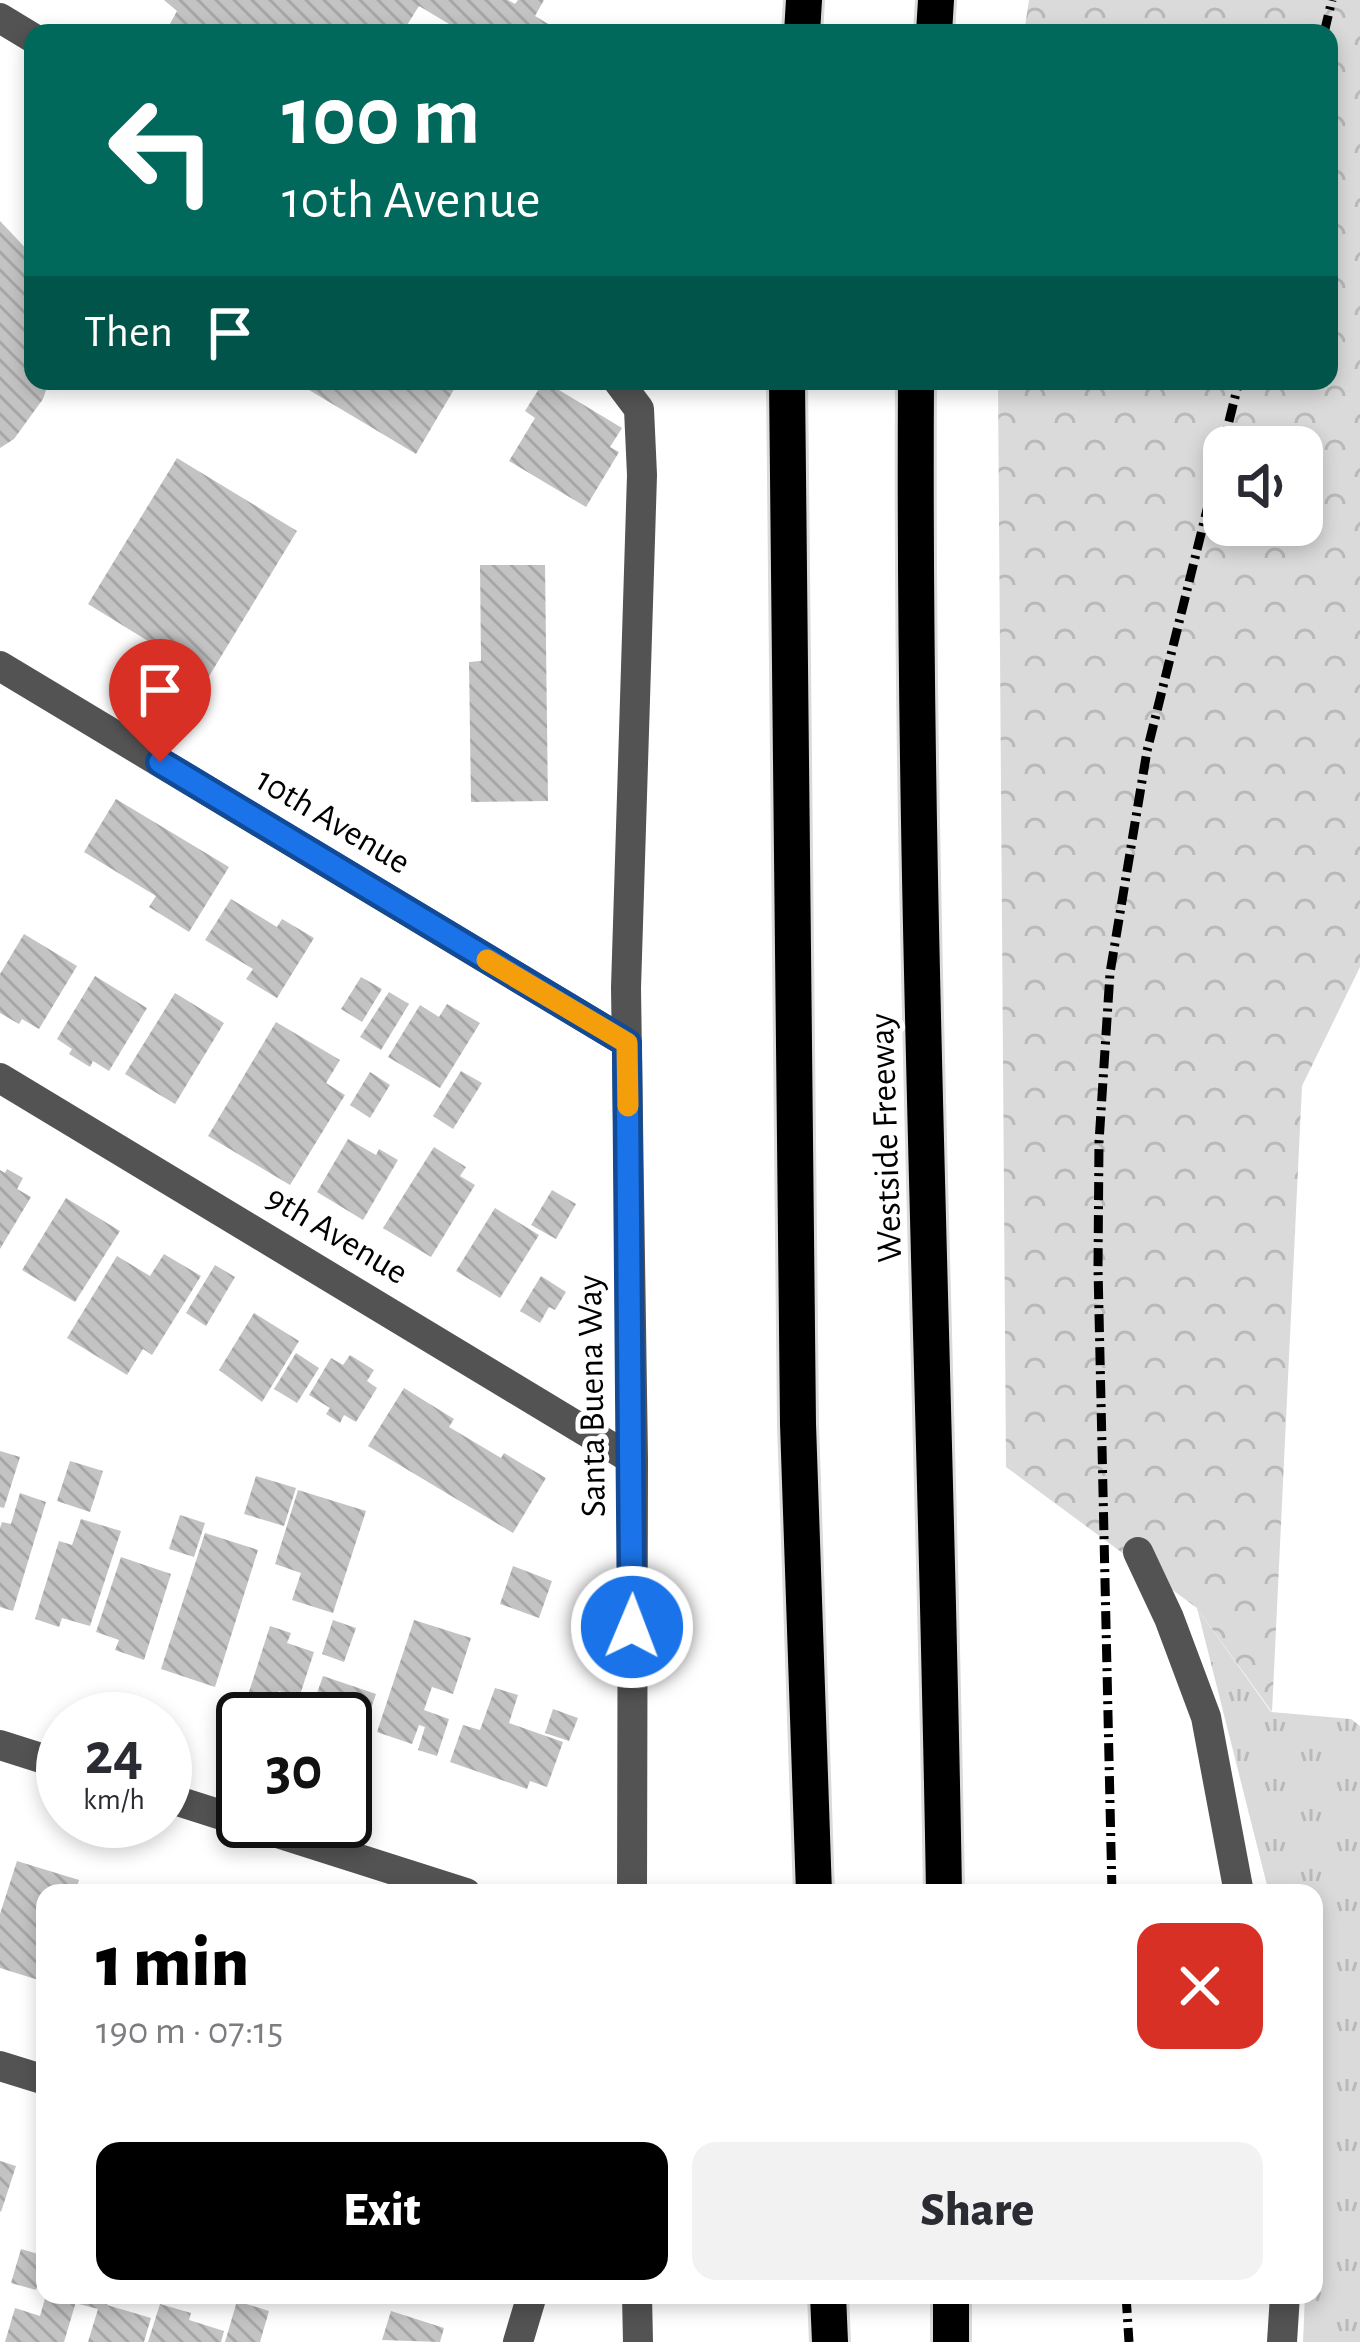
<!DOCTYPE html>
<meta charset="utf-8">
<style>
:root{--surface:#fff;--page:#f2f2f3;--text:#2b2b33;--muted:#7c7c81;--accent:#000}
body{margin:0;font-family:"Alegreya Sans",sans-serif;background:var(--page);color:var(--text);height:100vh;display:flex;flex-direction:column;font-size:45px;white-space:nowrap}
*{box-sizing:border-box;margin:0}
p{font-size:39px;color:var(--muted)}
.icon{flex:none;width:66px;height:66px;fill:none;stroke:currentColor;stroke-width:2;stroke-linecap:round;stroke-linejoin:round}
.map{position:relative;flex:1;overflow:hidden}
.side{position:absolute;left:36px;top:1884px;width:1287px;height:420px;display:flex;flex-direction:column;background:var(--surface);border-radius:24px;box-shadow:0 6px 18px #0003}
.side>*{flex:none}
.hud{position:absolute;left:24px;top:24px;width:1314px;height:366px;border-radius:24px;box-shadow:0 6px 18px #0003;background:#00695c;color:#fff;overflow:hidden}
.buttons{position:absolute;left:1203px;top:426px;display:grid;gap:24px}
.buttons a{display:grid;place-items:center;width:120px;height:120px;border-radius:24px;background:var(--surface);box-shadow:0 6px 18px #0003;font-size:60px}
.speed{position:absolute;left:36px;top:1692px;display:flex;gap:24px;font-size:60px;font-weight:700;text-align:center}
.speed>*{display:grid;place-content:center;width:156px;height:156px;border-radius:50%;background:var(--surface);box-shadow:0 6px 18px #0003;line-height:1}
.speed small{font-size:30px;font-weight:400}
.speed .limit{border:6px solid #111;border-radius:18px;background:#fff;color:#111}
.pin{position:absolute;display:grid;place-items:center;width:102px;height:102px;color:#fff;margin:-123px -51px;border-radius:50% 50% 50% 0;rotate:-45deg;box-shadow:0 0 12px #0007}
.pin .icon{rotate:45deg}
.me{position:absolute;width:132px;margin:-66px;rotate:1deg;stroke-linejoin:round;filter:drop-shadow(0 0 9px #0008)}
.turn{display:flex;align-items:center;gap:42px;height:252px;padding:0 60px;font-size:54px}
.turn .icon{width:156px;height:156px;stroke-width:2.5}
.turn b{display:block;font-size:84px;line-height:102px}
.then{display:flex;align-items:center;height:114px;padding:0 60px;background:#0003;gap:24px;font-size:45px}
.round{display:grid;place-items:center;flex:none;width:126px;height:126px;border-radius:24px;background:var(--page)}
.overview{display:flex;align-items:center;justify-content:space-between;height:204px;padding:0 60px}
h1{font-size:72px;font-weight:800;line-height:90px;color:var(--accent)}
.cta{display:flex;gap:24px;margin-top:auto;padding:24px 60px}
.cta a{flex:1;height:138px;border-radius:24px;background:var(--accent);color:#fff;font-size:48px;font-weight:800;line-height:138px;text-align:center}
.cta a+a{background:var(--page);color:var(--text)}
.map>svg:first-child{display:block}
.grass{fill:url(#grass-tufts)}
.forest{fill:url(#forest-crowns);fill-rule:evenodd}
.building{fill:url(#building-back-hatch)}
.lines{fill:none;stroke-linecap:round;stroke-linejoin:round}
.highway-casing{stroke:#dbdbdb;stroke-width:42}
.minor{stroke:#535353;stroke-width:30}
.highway{stroke:#000;stroke-width:36}
.rail{stroke:#000;stroke-width:9;stroke-dasharray:18 6 3 6;stroke-linecap:butt}
.route-casing{stroke:#114b97;stroke-width:30}
.route{stroke:#1a73e8;stroke-width:21}
.slow{stroke:#f59e0b;stroke-width:21}
.labels{text-anchor:middle;dominant-baseline:central;stroke-width:10;stroke-linejoin:round;paint-order:stroke}
.street-label{font-size:36px;fill:#000;stroke:#fff}
</style>
<div class="map">
<svg width="1360" height="2342" viewBox="0 0 1360 2342">
<defs>
<pattern id="grass-tufts" width="24" height="20" patternUnits="userSpaceOnUse" patternTransform="scale(3)"><rect width="24" height="20" fill="#dadada"/><path d="M3 7l-1-3M5 7V3M7 7l1-3M15 17l-1-3M17 17v-4M19 17l1-3" fill="none" stroke="#b9b9b9"/></pattern>
<pattern id="forest-crowns" width="20" height="18" patternUnits="userSpaceOnUse" patternTransform="scale(3)"><rect width="20" height="18" fill="#dadada"/><path d="M2 6a3 3 0 1 1 6 0M12 15a3 3 0 1 1 6 0" fill="none" stroke="#b9b9b9"/></pattern>
<pattern id="building-back-hatch" width="6" height="6" patternUnits="userSpaceOnUse" patternTransform="scale(3)"><rect width="6" height="6" fill="#c3c3c3"/><path d="M-1 5l2 2M0 0l6 6M5-1l2 2" fill="none" stroke="#a6a6a6"/></pattern>
</defs>
<rect width="100%" height="100%" fill="#fff"/>
<path class="grass" d="M 1197,1608 L 1271,1712 L 1351,1719 L 1360,1726 L 1360,2342 L 1303,2342 L 1305,2295 L 1314,2295 L 1314,1893 L 1269,1893 Z"/>
<path class="forest" d="M 1029,0 L 1360,0 L 1360,967 L 1302,1086 L 1272,1712 L 1197,1608 L 1006,1467 L 998,381 L 1329,381 L 1329,33 L 1024,33 ZM 1224,447 L 1302,447 L 1302,525 L 1224,525 Z"/>
<path class="building" d="M 164,0 L 508,0 L 515,4 L 518,0 L 544,0 L 535,16 L 563,33 L 464,33 L 419,6 L 402,33 L 165,33 L 177,11 Z
M 0,221 L 33,256 L 33,381 L 49,381 L 43,399 L 14,439 L 0,448 Z
M 294,381 L 459,381 L 416,454 Z
M 544,381 L 622,428 L 610,447 L 619,452 L 586,507 L 509,461 L 535,418 L 525,411 Z
M 177,458 L 297,531 L 208,678 L 88,604 Z
M 480,565 L 545,565 L 548,801 L 471,802 L 469,662 L 481,661 Z
M 116,799 L 229,867 L 189,932 L 149,907 L 156,896 L 84,852 Z
M 231,899 L 277,927 L 282,919 L 314,938 L 277,998 L 246,979 L 253,969 L 205,940 Z
M 24,934 L 77,966 L 39,1029 L 22,1019 L 19,1024 L 0,1013 L 0,974 Z
M 95,976 L 147,1008 L 109,1071 L 93,1061 L 90,1067 L 69,1054 L 72,1049 L 57,1039 Z
M 361,977 L 382,989 L 362,1022 L 341,1009 Z
M 389,992 L 409,1004 L 381,1050 L 360,1037 Z
M 175,993 L 224,1023 L 175,1104 L 125,1074 Z
M 447,1004 L 480,1023 L 440,1088 L 388,1057 L 420,1005 L 439,1017 Z
M 276,1022 L 340,1060 L 326,1083 L 345,1095 L 290,1185 L 208,1136 Z
M 461,1071 L 482,1083 L 453,1129 L 433,1116 Z
M 370,1072 L 390,1085 L 370,1118 L 350,1105 Z
M 348,1139 L 376,1155 L 379,1149 L 398,1160 L 363,1220 L 317,1192 Z
M 434,1147 L 466,1167 L 460,1176 L 475,1185 L 431,1257 L 383,1228 Z
M 7,1169 L 23,1178 L 17,1189 L 31,1197 L 0,1249 L 0,1170 L 5,1173 Z
M 552,1190 L 576,1204 L 556,1239 L 531,1225 Z
M 66,1198 L 120,1231 L 75,1302 L 22,1270 Z
M 495,1208 L 539,1235 L 500,1298 L 456,1271 Z
M 164,1254 L 201,1276 L 152,1355 L 143,1349 L 127,1375 L 67,1338 L 117,1256 L 150,1276 Z
M 215,1265 L 235,1277 L 206,1326 L 186,1313 Z
M 541,1276 L 566,1292 L 555,1310 L 549,1307 L 540,1323 L 520,1311 Z
M 254,1313 L 299,1341 L 262,1402 L 219,1370 Z
M 296,1353 L 319,1368 L 297,1403 L 274,1389 Z
M 350,1355 L 374,1370 L 367,1381 L 377,1388 L 356,1422 L 344,1415 L 340,1423 L 326,1414 L 330,1408 L 309,1395 L 331,1358 L 343,1365 Z
M 404,1388 L 454,1419 L 449,1427 L 501,1458 L 504,1453 L 546,1478 L 513,1533 L 368,1446 Z
M 0,1451 L 20,1457 L 4,1508 L 0,1507 Z
M 70,1461 L 103,1471 L 90,1512 L 57,1501 Z
M 256,1476 L 296,1488 L 284,1526 L 244,1514 Z
M 298,1490 L 366,1511 L 333,1613 L 292,1600 L 301,1573 L 275,1564 Z
M 20,1493 L 46,1502 L 13,1611 L 0,1607 L 0,1528 L 2,1522 L 11,1524 Z
M 180,1515 L 205,1523 L 194,1557 L 169,1549 Z
M 81,1519 L 121,1531 L 90,1626 L 62,1618 L 59,1627 L 35,1619 L 59,1541 L 72,1545 Z
M 205,1533 L 258,1550 L 215,1687 L 161,1669 Z
M 121,1557 L 171,1574 L 144,1660 L 115,1650 L 119,1640 L 96,1632 Z
M 513,1566 L 552,1581 L 539,1618 L 500,1604 Z
M 333,1620 L 356,1628 L 344,1662 L 322,1654 Z
M 414,1620 L 471,1638 L 453,1694 L 432,1687 L 424,1710 L 449,1719 L 437,1756 L 418,1750 L 425,1727 L 419,1725 L 412,1744 L 377,1732 Z
M 270,1626 L 291,1633 L 287,1643 L 314,1652 L 299,1698 L 279,1691 L 275,1704 L 248,1695 Z
M 323,1676 L 376,1694 L 361,1738 L 345,1732 L 345,1719 L 308,1719 Z
M 495,1688 L 518,1695 L 509,1723 L 563,1742 L 547,1787 L 530,1781 L 527,1789 L 450,1762 L 463,1725 L 480,1730 Z
M 553,1709 L 578,1718 L 569,1741 L 545,1733 Z
M 17,1861 L 79,1880 L 75,1893 L 45,1893 L 45,1982 L 0,1968 L 0,1914 Z
M 0,2161 L 16,2166 L 1,2212 L 0,2211 Z
M 21,2249 L 45,2256 L 36,2290 L 11,2283 Z
M 46,2295 L 78,2295 L 64,2342 L 5,2342 L 15,2308 L 40,2316 Z
M 82,2295 L 110,2295 L 107,2305 L 151,2318 L 144,2342 L 88,2342 L 98,2309 L 79,2304 Z
M 237,2301 L 269,2311 L 260,2342 L 225,2342 Z
M 160,2304 L 191,2313 L 189,2320 L 224,2331 L 221,2342 L 148,2342 Z
M 391,2311 L 444,2328 L 440,2342 L 382,2340 Z"/>
<g class="lines">
<g class="highway-casing">
<path id="highway" d="M 802,33 L 804,0
M 934,33 L 936,0
M 787,381 L 798,1424 L 814,1893
M 916,381 C 913,885 936,1389 944,1893
M 828,2295 L 830,2342
M 951,2295 L 951,2342"/>
</g>
<path class="minor" d="M 0,18 L 33,38
M 618,381 L 639,409 L 642,475 L 626,988 L 633,1460 L 632,1893
M 0,666 L 627,1043
M 0,1078 L 633,1460
M 1138,1552 L 1169,1618 L 1206,1717 L 1239,1893
M 0,1745 L 63,1765
M 165,1797 L 466,1893
M 0,2066 L 45,2080
M 637,2295 L 638,2342
M 518,2342 L 532,2295
M 1282,2342 L 1285,2295"/>
<use href="#highway" class="highway"/>
<path class="rail" d="M 1324,33 L 1332,0
M 1112,1893 L 1098,1268 L 1099,1142 L 1110,973 L 1147,751 L 1239,381
M 1126,2295 L 1129,2342"/>
</g>
<g class="lines">
<g class="route-casing">
<path id="route" d="M 160,762 L 627,1043 L 632,1627"/>
</g>
<use href="#route" class="route"/>
<path class="slow" d="M 487,960 L 627,1043 L 628,1106"/>
</g>
<g class="labels">
<g class="street-label">
<text transform="translate(333 821) rotate(31)">10th Avenue</text>
<text transform="translate(886 1138) rotate(-92)">Westside Freeway</text>
<text transform="translate(337 1235) rotate(31)">9th Avenue</text>
<text transform="translate(592 1396) rotate(-91)">Santa Buena Way</text>
</g>
</g>
</svg>
<div class="buttons">
<a><svg class="icon" aria-label="sound" viewBox="0 0 24 24"><path d="M4 9h4l5-4v14l-5-4H4zM17 9q2 3 0 6"/></svg></a>
</div>
<div class="speed"><div>24<small>km/h</small></div><div class="limit">30</div></div>
<div class="pin" style="left:160px;top:762px;background:#d93025"><svg class="icon" aria-label="arrive" viewBox="0 0 24 24"><path d="M6 21V4h12l-3 4 3 4H6"/></svg></div>
<svg class="me" style="left:632px;top:1627px" viewBox="-20 -20 40 40"><circle r="17" fill="#1a73e8" stroke="#fff" stroke-width="3"/><path d="M0-11L8 9 0 5-8 9z" fill="#fff"/></svg>
<div class="hud">
<div class="turn"><svg class="icon" aria-label="left" viewBox="0 0 24 24"><path d="M17 20v-9H6M10 6l-5 5 5 5"/></svg><div><b>100 m</b>10th Avenue</div></div>
<div class="then">Then<svg class="icon" aria-label="arrive" viewBox="0 0 24 24"><path d="M6 21V4h12l-3 4 3 4H6"/></svg></div>
</div>
<section class="side">
<div class="overview"><div><h1>1 min</h1><p>190 m · 07:15</p></div><a class="round" style="background:#d93025;color:#fff"><svg class="icon" aria-label="close" viewBox="0 0 24 24"><path d="M6 6l12 12M18 6L6 18"/></svg></a></div>
<div class="cta"><a>Exit</a><a>Share</a></div>
</section>
</div>
